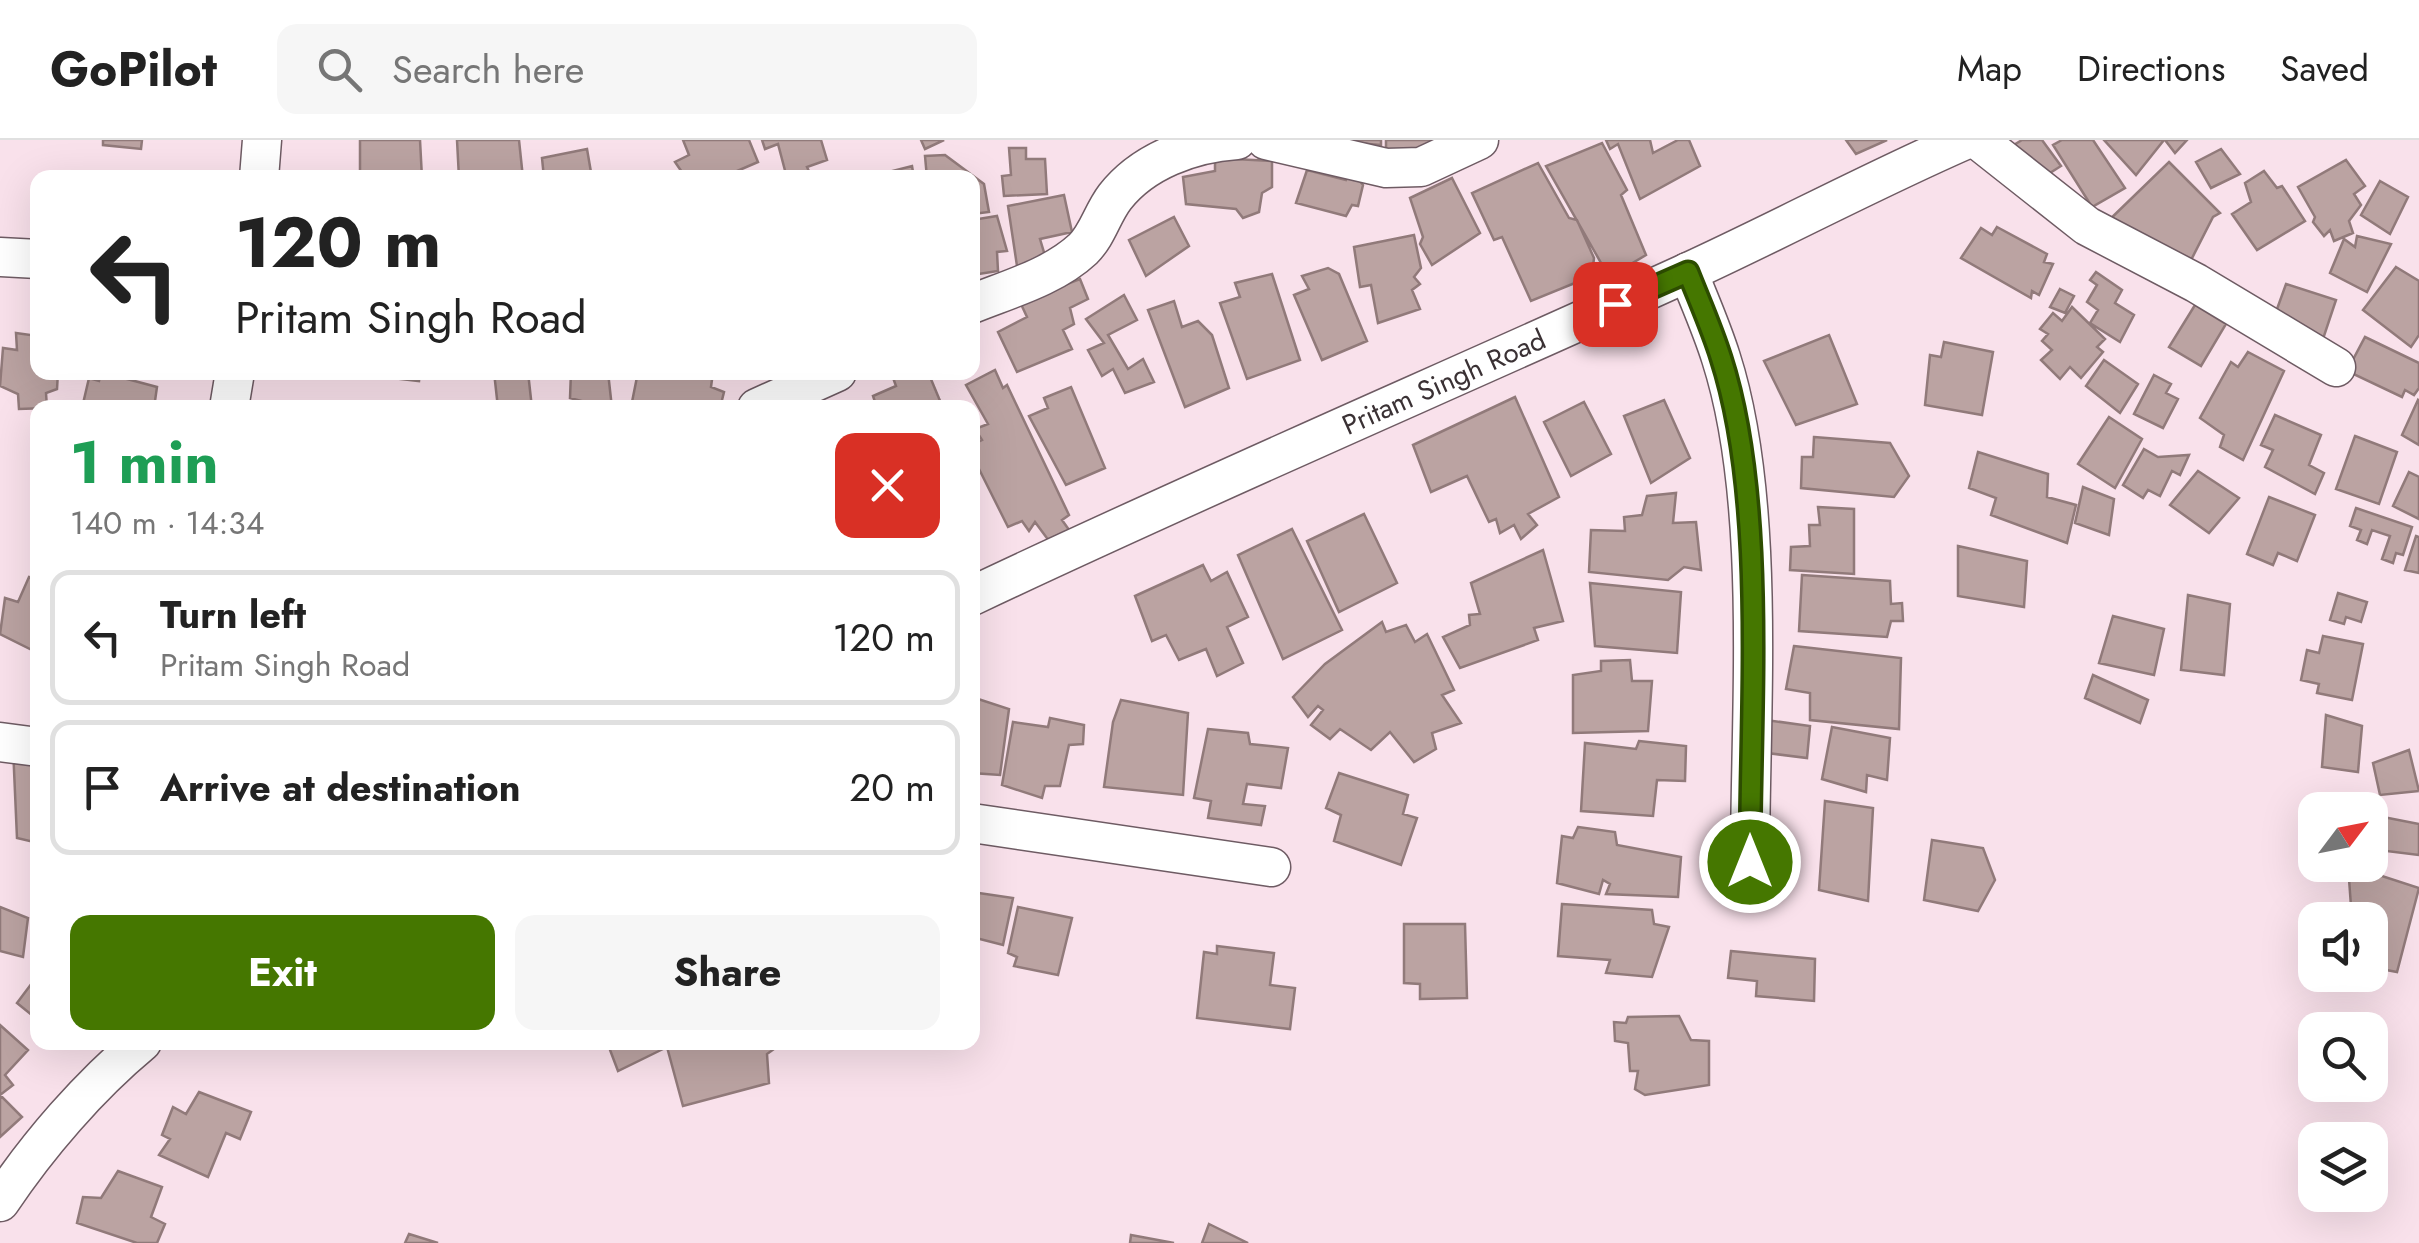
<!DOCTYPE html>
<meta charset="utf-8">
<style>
:root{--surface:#fff;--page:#f6f6f6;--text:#222;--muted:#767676;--line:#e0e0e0;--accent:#457700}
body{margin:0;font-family:Jost,sans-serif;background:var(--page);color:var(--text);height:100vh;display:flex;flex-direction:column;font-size:38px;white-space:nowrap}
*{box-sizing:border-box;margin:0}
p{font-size:32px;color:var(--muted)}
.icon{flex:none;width:55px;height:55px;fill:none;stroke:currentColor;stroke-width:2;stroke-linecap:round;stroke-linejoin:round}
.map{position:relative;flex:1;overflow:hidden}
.side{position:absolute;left:30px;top:260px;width:950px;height:650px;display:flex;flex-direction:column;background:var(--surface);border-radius:20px;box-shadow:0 10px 40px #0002}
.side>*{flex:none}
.banner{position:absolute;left:30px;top:30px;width:950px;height:210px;border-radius:20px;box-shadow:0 10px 40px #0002;background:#fff;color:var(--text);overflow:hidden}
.needle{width:65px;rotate:58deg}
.buttons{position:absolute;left:2298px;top:652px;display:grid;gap:20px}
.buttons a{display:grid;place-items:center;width:90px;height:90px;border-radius:20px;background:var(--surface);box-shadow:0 10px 40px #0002;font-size:50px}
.pin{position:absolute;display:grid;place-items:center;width:85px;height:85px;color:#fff;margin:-42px;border-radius:20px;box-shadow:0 5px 15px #0006}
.me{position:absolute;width:110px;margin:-55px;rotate:0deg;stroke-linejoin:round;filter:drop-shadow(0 0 8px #0008)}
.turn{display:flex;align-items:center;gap:35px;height:210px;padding:0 40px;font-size:45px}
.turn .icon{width:130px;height:130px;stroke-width:2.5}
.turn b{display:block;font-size:70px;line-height:85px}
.round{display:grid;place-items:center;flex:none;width:105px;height:105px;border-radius:20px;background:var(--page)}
.summary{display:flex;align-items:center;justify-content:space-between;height:170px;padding:0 40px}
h1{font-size:60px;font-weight:700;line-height:75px;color:#1e9e55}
.primary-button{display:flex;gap:20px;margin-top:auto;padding:20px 40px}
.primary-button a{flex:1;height:115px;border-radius:20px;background:var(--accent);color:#fff;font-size:40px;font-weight:700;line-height:115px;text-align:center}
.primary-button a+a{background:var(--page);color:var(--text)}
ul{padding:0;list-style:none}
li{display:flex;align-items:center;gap:30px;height:135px;margin:0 20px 15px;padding:0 20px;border:5px solid var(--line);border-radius:20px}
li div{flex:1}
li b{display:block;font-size:38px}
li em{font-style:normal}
header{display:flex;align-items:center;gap:60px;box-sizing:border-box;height:140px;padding:0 50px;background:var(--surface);border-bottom:2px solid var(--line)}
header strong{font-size:48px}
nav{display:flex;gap:55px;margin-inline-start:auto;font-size:35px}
.search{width:700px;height:90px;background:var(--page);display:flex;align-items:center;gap:25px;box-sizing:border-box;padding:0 35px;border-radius:20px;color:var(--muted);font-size:38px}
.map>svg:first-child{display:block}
.building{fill:#bba3a2;stroke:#917a7a;stroke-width:2.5}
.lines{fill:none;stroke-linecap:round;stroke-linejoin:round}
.minor-casing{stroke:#6e5b63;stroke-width:41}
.minor{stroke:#fff;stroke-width:38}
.route-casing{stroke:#2d4d00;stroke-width:25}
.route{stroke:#457700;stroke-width:18}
.labels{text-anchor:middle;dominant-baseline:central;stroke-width:10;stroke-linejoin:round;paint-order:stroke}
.street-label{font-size:28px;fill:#3a3134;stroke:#f9e1eb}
</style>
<header>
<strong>GoPilot</strong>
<div class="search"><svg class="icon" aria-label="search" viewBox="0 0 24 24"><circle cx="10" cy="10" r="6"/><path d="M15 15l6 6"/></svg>Search here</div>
<nav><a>Map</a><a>Directions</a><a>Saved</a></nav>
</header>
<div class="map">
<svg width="2419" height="1103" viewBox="0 0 2419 1103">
<rect width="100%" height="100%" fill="#f9e1eb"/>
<path class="building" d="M 103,0 L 142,0 L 141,9 L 103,5 Z
M 360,0 L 420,0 L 422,38 L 360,38 Z
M 457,0 L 519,0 L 523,38 L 459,38 Z
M 683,0 L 749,0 L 758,22 L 721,38 L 686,38 L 675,22 L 689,15 Z
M 762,0 L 821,0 L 827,20 L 807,27 L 812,38 L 787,38 L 778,4 L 765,9 Z
M 921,0 L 944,0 L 925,9 Z
M 1321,0 L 1381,0 L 1381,5 Z
M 1386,0 L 1441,0 L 1442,10 L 1386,16 Z
M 1606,0 L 1650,0 L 1653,13 L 1678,0 L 1689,0 L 1700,26 L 1640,59 L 1618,4 L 1610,9 Z
M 1846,0 L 1887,0 L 1856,14 Z
M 2022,0 L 2042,0 L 2061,26 L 2042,38 L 1999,14 Z
M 2062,0 L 2093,0 L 2125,48 L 2092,67 L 2053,5 Z
M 2104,0 L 2164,0 L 2136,35 Z
M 2165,0 L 2187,0 L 2175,13 Z
M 1602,3 L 1627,50 L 1621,55 L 1646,115 L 1609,137 L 1546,26 Z
M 1009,8 L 1026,8 L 1026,19 L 1045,19 L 1047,54 L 1004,56 L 1002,36 L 1011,35 Z
M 587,9 L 592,38 L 544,38 L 542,18 Z
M 2221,9 L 2240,34 L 2211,48 L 2196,22 Z
M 945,15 L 984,44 L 989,72 L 972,74 L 972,38 L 927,38 L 925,16 Z
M 1215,18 L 1272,21 L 1272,47 L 1262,53 L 1259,72 L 1243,78 L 1236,69 L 1186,64 L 1183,37 L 1215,31 Z
M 2346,20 L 2365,46 L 2354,54 L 2361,65 L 2349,81 L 2353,93 L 2334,101 L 2330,90 L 2324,96 L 2313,82 L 2315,77 L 2298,47 Z
M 2169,22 L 2220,73 L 2213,77 L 2188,126 L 2103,86 Z
M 1538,23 L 1569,78 L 1577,80 L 1594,118 L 1592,136 L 1531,161 L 1502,97 L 1494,100 L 1472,53 Z
M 912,26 L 914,38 L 865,38 Z
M 1307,30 L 1346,40 L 1349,33 L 1354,34 L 1363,45 L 1358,66 L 1352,65 L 1346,76 L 1296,63 Z
M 2264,31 L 2277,48 L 2282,46 L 2305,81 L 2257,110 L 2232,74 L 2251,62 L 2245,43 Z
M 1452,38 L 1480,93 L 1432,125 L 1420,104 L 1423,97 L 1410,58 Z
M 2380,41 L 2408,57 L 2390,94 L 2361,75 Z
M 1064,55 L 1072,92 L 1040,99 L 1046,119 L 1017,126 L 1008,66 Z
M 997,76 L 1007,111 L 997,112 L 998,131 L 972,135 L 972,80 Z
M 1174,77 L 1189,106 L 1146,136 L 1129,100 Z
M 1997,87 L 2047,114 L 2044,122 L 2053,124 L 2039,155 L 2032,151 L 2031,158 L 1961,118 L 1981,88 L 1992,95 Z
M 1414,95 L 1421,128 L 1414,137 L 1420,144 L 1412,150 L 1420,169 L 1378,183 L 1371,145 L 1360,147 L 1354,107 Z
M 2357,96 L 2391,104 L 2367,152 L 2330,133 L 2344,99 L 2355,107 Z
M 2396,127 L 2419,141 L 2419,195 L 2411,207 L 2363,170 Z
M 1328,128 L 1339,134 L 1367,201 L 1322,220 L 1294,155 L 1309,149 L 1302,136 Z
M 2096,132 L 2122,150 L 2115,163 L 2134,175 L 2120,202 L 2090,183 L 2098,170 L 2087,162 L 2097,145 L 2090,140 Z
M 1272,134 L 1300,220 L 1247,239 L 1220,163 L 1240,157 L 1235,143 Z
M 1080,139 L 1088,159 L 1070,168 L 1074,184 L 1063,190 L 1072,209 L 1017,232 L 998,192 L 1027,177 L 1020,162 Z
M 2286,144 L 2336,160 L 2319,211 L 2272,183 Z
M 2060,149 L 2074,156 L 2065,173 L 2050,167 Z
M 1124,155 L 1137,180 L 1108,195 L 1128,229 L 1143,219 L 1154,242 L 1125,253 L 1113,229 L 1102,236 L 1088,210 L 1104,203 L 1086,179 Z
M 1174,161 L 1182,187 L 1198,181 L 1212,195 L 1229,248 L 1185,267 L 1148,170 Z
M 2195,165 L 2226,184 L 2201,226 L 2169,207 Z
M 2072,167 L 2105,199 L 2097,207 L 2103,212 L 2081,238 L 2070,227 L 2060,239 L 2041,220 L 2052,210 L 2042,201 L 2048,194 L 2040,189 L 2053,173 L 2062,181 Z
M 16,193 L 38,196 L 38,232 L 58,232 L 57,249 L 46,253 L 47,268 L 19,269 L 18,254 L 0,246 L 3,208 L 17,210 Z
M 1829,195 L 1857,264 L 1796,285 L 1764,221 Z
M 2365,197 L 2419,223 L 2419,248 L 2414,255 L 2405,250 L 2402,257 L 2347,231 Z
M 1944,202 L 1993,212 L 1982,275 L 1925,265 L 1930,215 L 1941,217 Z
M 2248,212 L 2284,231 L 2243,320 L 2220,307 L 2224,295 L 2200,278 L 2231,222 L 2238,227 Z
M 2104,220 L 2138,244 L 2120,273 L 2086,246 Z
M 995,230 L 1003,248 L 1007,245 L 1069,375 L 1062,380 L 1072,394 L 1052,405 L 1035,382 L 1029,391 L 1022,381 L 1008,387 L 972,315 L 972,305 L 982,300 L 975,289 L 988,284 L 966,245 Z
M 101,232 L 157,247 L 154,268 L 82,268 L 89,238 L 99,241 Z
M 340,232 L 420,232 L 419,241 Z
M 494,232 L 528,232 L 532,268 L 498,268 Z
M 571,232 L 608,232 L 612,268 L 585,268 L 585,262 L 570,258 Z
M 638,232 L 713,232 L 711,247 L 724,252 L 720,268 L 656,268 L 656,262 L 632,262 Z
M 891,232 L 928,232 L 943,268 L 877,268 L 873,256 L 896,246 Z
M 2154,235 L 2171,244 L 2166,253 L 2178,259 L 2163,288 L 2134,274 Z
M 1071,247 L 1105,328 L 1066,345 L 1029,276 L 1048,268 L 1044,258 Z
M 1515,257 L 1559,357 L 1528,374 L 1537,385 L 1521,399 L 1514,385 L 1500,393 L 1496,379 L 1489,382 L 1467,336 L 1431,352 L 1413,305 Z
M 1664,260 L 1690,318 L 1651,343 L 1624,276 Z
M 2418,260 L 2419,261 L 2419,305 L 2402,295 Z
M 1584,262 L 1611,314 L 1571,336 L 1544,282 Z
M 2275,275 L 2321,295 L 2309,325 L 2324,333 L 2315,354 L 2265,327 L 2273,310 L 2261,305 Z
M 2109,277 L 2142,299 L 2115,348 L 2078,324 Z
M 2355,296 L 2397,312 L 2379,364 L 2336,349 Z
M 1814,297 L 1890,303 L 1909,336 L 1894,357 L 1801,348 L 1802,317 L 1813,317 Z
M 2144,309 L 2158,317 L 2189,315 L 2180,335 L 2172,331 L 2160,356 L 2148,350 L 2143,358 L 2123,345 Z
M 1978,312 L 2048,334 L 2047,357 L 2076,365 L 2067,403 L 1991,375 L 1996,358 L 1969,348 Z
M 2198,331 L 2239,358 L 2209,393 L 2170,365 Z
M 2409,332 L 2419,337 L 2419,379 L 2393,366 Z
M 2083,347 L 2114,359 L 2109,395 L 2075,383 Z
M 1676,353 L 1673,383 L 1696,382 L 1701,430 L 1684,427 L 1668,440 L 1589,432 L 1591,390 L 1625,391 L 1624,377 L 1642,375 L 1647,356 Z
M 2269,357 L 2315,375 L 2297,421 L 2278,413 L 2273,425 L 2247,414 Z
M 1818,367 L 1854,369 L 1854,434 L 1790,430 L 1791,407 L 1810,406 L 1809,385 L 1820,385 Z
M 2356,368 L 2412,387 L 2403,415 L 2396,413 L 2393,423 L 2382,419 L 2390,396 L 2372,390 L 2367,404 L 2357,400 L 2361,390 L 2350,386 Z
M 1364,374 L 1397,443 L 1339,472 L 1307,401 Z
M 1292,389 L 1342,490 L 1283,519 L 1238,415 Z
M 2416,396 L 2419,397 L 2419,433 L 2405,430 Z
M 1958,406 L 2027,421 L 2024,467 L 1958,456 Z
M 1543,410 L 1563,481 L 1534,488 L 1538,500 L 1460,528 L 1443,497 L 1470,485 L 1469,475 L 1480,474 L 1471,443 Z
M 1203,425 L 1211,441 L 1227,432 L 1248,477 L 1227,487 L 1243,523 L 1217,536 L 1206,509 L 1179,520 L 1166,495 L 1152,501 L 1135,456 Z
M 1802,435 L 1890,441 L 1891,464 L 1902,463 L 1903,481 L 1891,481 L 1887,497 L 1799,491 Z
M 29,437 L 38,440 L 38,513 L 0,494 L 5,458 L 18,462 Z
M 1590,443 L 1681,452 L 1677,513 L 1595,506 Z
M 2338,453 L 2367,462 L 2361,482 L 2346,477 L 2344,484 L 2330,480 Z
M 2188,455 L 2230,464 L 2224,535 L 2181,530 Z
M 2113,476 L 2164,489 L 2154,535 L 2099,523 Z
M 1382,482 L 1386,492 L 1406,485 L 1415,502 L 1427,494 L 1454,550 L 1442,555 L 1461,583 L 1432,593 L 1436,609 L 1414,622 L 1390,592 L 1371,610 L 1340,589 L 1330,599 L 1311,585 L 1323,570 L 1318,566 L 1308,577 L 1293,557 L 1325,524 Z
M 2323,496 L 2363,504 L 2352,560 L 2317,553 L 2319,544 L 2301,540 L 2307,510 L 2319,513 Z
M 1794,506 L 1901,518 L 1899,589 L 1810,580 L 1810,553 L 1786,549 Z
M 1630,520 L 1632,541 L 1652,541 L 1648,591 L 1573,593 L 1573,535 L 1601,531 L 1601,521 Z
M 2093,535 L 2148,560 L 2140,583 L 2085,558 Z
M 972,557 L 1009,569 L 1000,635 L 972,633 Z
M 1121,560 L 1188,573 L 1183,655 L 1104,647 L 1113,582 Z
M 2326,575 L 2362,586 L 2358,632 L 2322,627 Z
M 1050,578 L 1084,585 L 1083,604 L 1069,605 L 1060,646 L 1045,646 L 1042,658 L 1002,645 L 1013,582 L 1048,587 Z
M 1766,580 L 1810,586 L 1807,618 L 1759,612 Z
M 1832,587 L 1890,598 L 1887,640 L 1867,635 L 1866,652 L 1822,639 Z
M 1208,589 L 1248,593 L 1250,604 L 1288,608 L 1281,648 L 1247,644 L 1243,664 L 1265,666 L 1261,685 L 1208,678 L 1211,661 L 1194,658 Z
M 1639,601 L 1686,606 L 1685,641 L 1657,640 L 1653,676 L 1581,671 L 1585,603 L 1636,609 Z
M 13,607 L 38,611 L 38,703 L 17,698 Z
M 2409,610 L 2419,651 L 2380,655 L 2373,623 Z
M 1339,633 L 1408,655 L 1403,674 L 1417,678 L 1401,725 L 1334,701 L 1341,675 L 1326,668 Z
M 1825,661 L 1873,668 L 1868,761 L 1819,750 Z
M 2373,675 L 2419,684 L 2419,715 L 2370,709 Z
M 1578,687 L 1615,692 L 1617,705 L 1681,717 L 1678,757 L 1606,754 L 1610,744 L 1603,740 L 1599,754 L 1557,743 L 1562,696 L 1573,698 Z
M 1932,700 L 1983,708 L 1995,740 L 1978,771 L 1924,760 Z
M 2348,725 L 2419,748 L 2397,832 L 2370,827 L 2370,780 L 2352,780 Z
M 972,752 L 1013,758 L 1003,805 L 972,797 Z
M 1562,764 L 1652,770 L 1654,784 L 1669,787 L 1652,837 L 1606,833 L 1610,820 L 1558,816 Z
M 0,767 L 28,778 L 23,817 L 0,811 Z
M 1018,767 L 1072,778 L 1058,835 L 1014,826 L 1017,817 L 1008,813 Z
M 1404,784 L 1465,784 L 1467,858 L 1420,859 L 1420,844 L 1404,843 Z
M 1217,806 L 1274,813 L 1270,845 L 1295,848 L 1290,889 L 1197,878 L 1204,812 L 1217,814 Z
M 1731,811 L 1815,819 L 1814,861 L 1756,856 L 1757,841 L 1728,838 Z
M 38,835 L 38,880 L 17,863 Z
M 1679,876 L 1691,900 L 1709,901 L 1709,945 L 1645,955 L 1635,949 L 1638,931 L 1630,931 L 1628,903 L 1615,901 L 1614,882 L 1626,883 L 1628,877 Z
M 0,885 L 28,910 L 5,935 L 13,945 L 0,955 L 22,977 L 0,997 Z
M 607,902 L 660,902 L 663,909 L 618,931 Z
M 693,902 L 773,902 L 774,909 L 767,914 L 769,943 L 683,966 L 667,907 Z
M 199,952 L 251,972 L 240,999 L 226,993 L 208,1037 L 159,1015 L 170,999 L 162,995 L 173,967 L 186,974 Z
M 118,1031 L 162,1047 L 151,1077 L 165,1084 L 157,1103 L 137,1103 L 77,1083 L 83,1057 L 101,1058 Z
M 1209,1084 L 1248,1103 L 1202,1103 Z
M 409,1094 L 438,1103 L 405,1103 Z
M 1131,1095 L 1174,1103 L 1130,1103 Z"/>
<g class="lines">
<g class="minor-casing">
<g id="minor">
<path d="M 1266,0 L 1386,28 L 1421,27 L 1479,0"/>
<path d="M 1978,0 L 2087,86 L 2196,143 L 2336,227"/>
<path d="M 259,38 L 262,0"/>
<path d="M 0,117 L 38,119"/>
<path d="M 1688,132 C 1699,160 1712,189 1721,218 C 1767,361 1750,570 1750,722"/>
<path d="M 972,164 C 1009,149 1053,137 1083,109 C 1098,94 1102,74 1115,57 C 1143,21 1192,3 1237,0"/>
<path d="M 229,268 L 235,232"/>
<path d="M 757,268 L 837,232"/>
<path id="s1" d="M 972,456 C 1208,344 1447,242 1684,134 C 1778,91 1869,42 1965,0"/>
<path d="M 0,602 L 38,607"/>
<path d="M 972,683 L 1271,727"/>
<path d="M 0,1062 C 38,1005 89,946 142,902"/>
</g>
</g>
<use href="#minor" class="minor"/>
</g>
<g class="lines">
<g class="route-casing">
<path id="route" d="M 1615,164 L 1688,132 C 1699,160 1712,189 1721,218 C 1767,360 1750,571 1750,722"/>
</g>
<use href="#route" class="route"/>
</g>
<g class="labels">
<g class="street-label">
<text stroke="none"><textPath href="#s1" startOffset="518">Pritam Singh Road</textPath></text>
</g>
</g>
</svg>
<div class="buttons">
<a><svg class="needle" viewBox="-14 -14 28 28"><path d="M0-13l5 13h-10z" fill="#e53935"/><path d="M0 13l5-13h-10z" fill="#767676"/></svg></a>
<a><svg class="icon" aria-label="sound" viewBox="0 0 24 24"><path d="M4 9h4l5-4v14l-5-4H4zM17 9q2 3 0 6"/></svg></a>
<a><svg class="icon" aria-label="search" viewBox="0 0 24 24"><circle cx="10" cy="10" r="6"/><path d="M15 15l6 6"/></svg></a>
<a><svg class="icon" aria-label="layers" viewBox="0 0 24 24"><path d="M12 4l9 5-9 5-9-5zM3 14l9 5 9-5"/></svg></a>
</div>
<div class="pin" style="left:1615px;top:164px;background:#d93025"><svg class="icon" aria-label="arrive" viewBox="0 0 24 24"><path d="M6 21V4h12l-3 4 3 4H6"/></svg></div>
<svg class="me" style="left:1750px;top:722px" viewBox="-20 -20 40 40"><circle r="17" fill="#457700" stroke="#fff" stroke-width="3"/><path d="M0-11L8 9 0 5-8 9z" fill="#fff"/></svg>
<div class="banner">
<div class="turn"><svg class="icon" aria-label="left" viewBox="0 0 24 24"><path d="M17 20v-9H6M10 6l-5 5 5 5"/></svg><div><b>120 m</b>Pritam Singh Road</div></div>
</div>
<section class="side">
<div class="summary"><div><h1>1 min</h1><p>140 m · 14:34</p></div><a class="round" style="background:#d93025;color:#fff"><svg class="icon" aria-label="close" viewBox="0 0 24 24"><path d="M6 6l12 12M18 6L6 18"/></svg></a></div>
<ul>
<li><svg class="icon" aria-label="left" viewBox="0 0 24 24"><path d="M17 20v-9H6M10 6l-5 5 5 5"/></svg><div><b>Turn left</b><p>Pritam Singh Road</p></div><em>120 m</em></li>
<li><svg class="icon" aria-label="arrive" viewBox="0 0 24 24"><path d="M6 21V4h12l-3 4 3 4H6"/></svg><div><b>Arrive at destination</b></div><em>20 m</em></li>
</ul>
<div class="primary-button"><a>Exit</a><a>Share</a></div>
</section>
</div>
